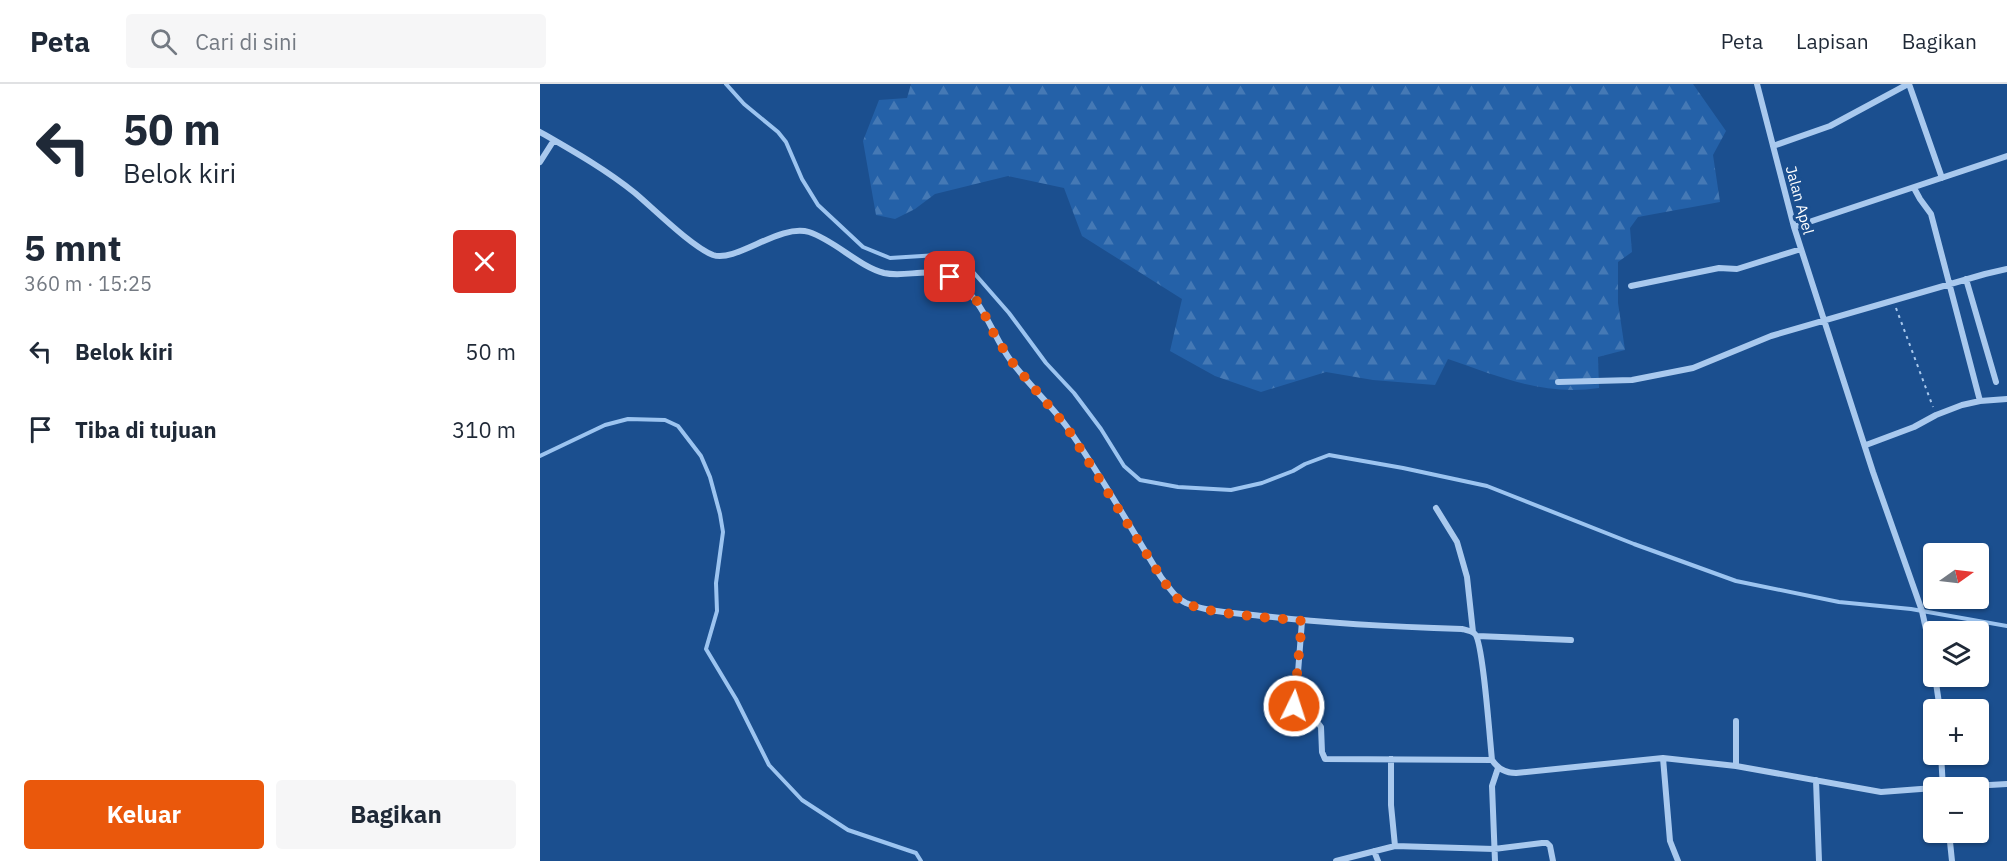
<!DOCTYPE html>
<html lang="id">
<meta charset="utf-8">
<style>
:root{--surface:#fff;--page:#f6f6f7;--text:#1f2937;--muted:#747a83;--line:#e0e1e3;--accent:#ea580c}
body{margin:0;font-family:"IBM Plex Sans",sans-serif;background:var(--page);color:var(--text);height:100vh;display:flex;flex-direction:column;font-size:22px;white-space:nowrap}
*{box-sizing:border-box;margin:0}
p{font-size:20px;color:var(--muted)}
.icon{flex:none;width:33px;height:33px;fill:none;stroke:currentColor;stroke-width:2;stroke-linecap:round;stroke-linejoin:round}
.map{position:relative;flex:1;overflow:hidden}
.drawer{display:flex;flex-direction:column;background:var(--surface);width:540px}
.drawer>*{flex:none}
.banner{background:#fff;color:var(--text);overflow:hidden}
.needle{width:39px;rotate:76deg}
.buttons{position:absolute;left:1383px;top:459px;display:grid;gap:12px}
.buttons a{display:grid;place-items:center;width:66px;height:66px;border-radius:6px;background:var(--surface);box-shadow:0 2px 4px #0004;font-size:30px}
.pin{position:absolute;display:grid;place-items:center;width:51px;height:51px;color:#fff;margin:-26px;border-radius:12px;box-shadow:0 3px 9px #0006}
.me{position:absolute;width:66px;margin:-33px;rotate:4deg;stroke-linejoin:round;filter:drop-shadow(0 0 4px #0008)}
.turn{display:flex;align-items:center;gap:21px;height:126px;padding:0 24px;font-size:27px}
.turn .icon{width:78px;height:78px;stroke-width:2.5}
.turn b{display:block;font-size:42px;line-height:51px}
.round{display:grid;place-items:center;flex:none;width:63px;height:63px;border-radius:6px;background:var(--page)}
.overview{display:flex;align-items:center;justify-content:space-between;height:102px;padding:0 24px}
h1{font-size:36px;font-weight:700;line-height:45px}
.cta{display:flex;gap:12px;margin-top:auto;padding:12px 24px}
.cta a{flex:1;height:69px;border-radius:6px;background:var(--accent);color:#fff;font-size:24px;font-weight:700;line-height:69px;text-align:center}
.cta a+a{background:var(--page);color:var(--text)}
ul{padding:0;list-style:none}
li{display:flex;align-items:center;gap:18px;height:78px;padding:0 24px}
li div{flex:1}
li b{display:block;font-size:22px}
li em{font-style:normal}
header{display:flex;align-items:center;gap:36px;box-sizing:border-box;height:84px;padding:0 30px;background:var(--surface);border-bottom:2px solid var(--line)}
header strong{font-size:28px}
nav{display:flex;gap:33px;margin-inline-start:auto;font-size:21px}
.search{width:420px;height:54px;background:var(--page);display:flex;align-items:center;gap:15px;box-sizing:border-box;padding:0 21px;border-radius:6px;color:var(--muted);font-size:22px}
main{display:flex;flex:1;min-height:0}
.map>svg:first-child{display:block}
.forest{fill:url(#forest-firs)}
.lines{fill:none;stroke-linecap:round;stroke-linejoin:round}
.stream{stroke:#9cc4f0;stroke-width:4}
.path{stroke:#a9c9ee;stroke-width:2;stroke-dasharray:3 4.5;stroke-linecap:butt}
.street{stroke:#a9c9ee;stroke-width:6}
.route{stroke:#ea580c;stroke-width:10;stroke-dasharray:0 18}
.labels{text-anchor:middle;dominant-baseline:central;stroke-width:6;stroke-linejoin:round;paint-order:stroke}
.street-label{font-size:15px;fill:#fff;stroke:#1b4f8f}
</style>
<header>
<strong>Peta</strong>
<div class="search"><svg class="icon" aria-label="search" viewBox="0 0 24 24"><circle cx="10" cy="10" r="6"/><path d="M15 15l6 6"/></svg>Cari di sini</div>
<nav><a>Peta</a><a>Lapisan</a><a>Bagikan</a></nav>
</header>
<main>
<section class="drawer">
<div class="banner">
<div class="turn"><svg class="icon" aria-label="left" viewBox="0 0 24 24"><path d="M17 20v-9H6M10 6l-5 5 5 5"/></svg><div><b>50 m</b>Belok kiri</div></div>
</div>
<div class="overview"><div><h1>5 mnt</h1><p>360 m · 15:25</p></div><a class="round" style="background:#d93025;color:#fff"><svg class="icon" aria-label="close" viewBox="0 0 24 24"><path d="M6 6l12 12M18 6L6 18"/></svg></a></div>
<ul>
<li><svg class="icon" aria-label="left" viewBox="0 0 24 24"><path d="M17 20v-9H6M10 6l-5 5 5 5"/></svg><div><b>Belok kiri</b></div><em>50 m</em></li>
<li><svg class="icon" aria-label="arrive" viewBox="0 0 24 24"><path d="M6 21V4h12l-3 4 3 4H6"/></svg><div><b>Tiba di tujuan</b></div><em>310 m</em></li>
</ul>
<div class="cta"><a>Keluar</a><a>Bagikan</a></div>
</section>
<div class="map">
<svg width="1467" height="777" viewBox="0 0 1467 777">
<defs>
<pattern id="forest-firs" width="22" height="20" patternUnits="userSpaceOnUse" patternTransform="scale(1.5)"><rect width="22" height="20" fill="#2461a8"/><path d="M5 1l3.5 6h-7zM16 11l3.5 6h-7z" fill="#4579b5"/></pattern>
</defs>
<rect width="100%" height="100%" fill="#1b4f8f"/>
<path class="forest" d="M 371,0 L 1153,0 L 1186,47 L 1173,71 L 1180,118 L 1098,133 L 1090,144 L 1092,168 L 1078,178 L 1078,219 L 1085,266 L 1058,273 L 1059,304 C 1003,312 960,293 908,275 L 895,301 L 833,296 L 786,288 L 721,308 L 675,292 L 630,267 L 642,215 L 542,152 L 524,104 L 468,92 L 395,110 L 375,125 L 355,135 L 336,131 L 323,57 L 339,16 L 367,14 Z"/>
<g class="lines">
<path class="stream" d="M 186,0 L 204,20 L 238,48 L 246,58 L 262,95 L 278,121 L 323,163 L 350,174 L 398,171 L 434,189 L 469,229 L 506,279 L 534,309 L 561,345 L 584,382 L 600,396 L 638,403 L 691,406 L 722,399 L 753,387 L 765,380 L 789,371 L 863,384 L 947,402 L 1094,460 L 1196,497 L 1299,518 L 1371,525 L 1467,542
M 0,372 L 65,341 L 88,335 L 125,336 L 138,342 L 161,372 L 170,393 L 180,430 L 183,448 L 176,499 L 177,527 L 166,565 L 196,615 L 229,681 L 262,716 L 308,746 L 376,769 L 381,777"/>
<path class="path" d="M 1356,224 L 1393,323"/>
<path class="street" d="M 1217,0 L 1254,143 L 1333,388 L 1382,527 L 1394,582
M 1369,0 L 1402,94
M 0,48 C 33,67 65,85 95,109 C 114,125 152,163 173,171 C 196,179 240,139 269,148 C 296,157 318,182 344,189 C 366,194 391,182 411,194 C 444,214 450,248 471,277 C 488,300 510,320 527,343 C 561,391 590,443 621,493 C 628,502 635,514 646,519 C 670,529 698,529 723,532 C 790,540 855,543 922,545 C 926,546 932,547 935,550 C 943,558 950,658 952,676 C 958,685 965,689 976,689 L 1123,674 L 1196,682 L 1341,708 L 1394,704
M 1233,62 L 1290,42 L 1368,0
M 0,78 L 14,56
M 1374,104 L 1380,115 L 1391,130 L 1440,317
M 1254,143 L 1467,72
M 1426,195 L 1456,298
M 1091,202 L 1179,184 L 1197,185 L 1261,165
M 1018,298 L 1092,296 L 1153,284 L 1231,252 L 1445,190 L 1467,185
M 1326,361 L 1374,343 L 1396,331 L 1422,321 L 1440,317 L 1467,315
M 896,424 L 917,458 L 927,493 L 933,548
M 762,537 L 755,627 L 757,631 L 778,639 L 781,643 L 782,668 L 785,675 L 952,676
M 937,552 L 1031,556
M 1395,592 L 1400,626
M 1196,637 L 1196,682
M 1401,670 L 1403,704
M 1123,674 L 1130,757 L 1138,777
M 851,675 L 851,721 L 855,762
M 1276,696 L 1279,777
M 1397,704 L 1467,700
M 1409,748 L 1412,777
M 834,767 L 838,777
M 796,777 L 855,762 L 954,765 L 1002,759 L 1007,759 L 1010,762 L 1013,777
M 955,777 L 952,702 L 958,684"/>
</g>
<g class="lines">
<path class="route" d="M 410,193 L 439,219 L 456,254 L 472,278 L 526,342 L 621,493 C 626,500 631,509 638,515 C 660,531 732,533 762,537 L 754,622"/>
</g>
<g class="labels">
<g class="street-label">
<text transform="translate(1260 116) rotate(75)">Jalan Apel</text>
</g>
</g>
</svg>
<div class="buttons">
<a><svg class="needle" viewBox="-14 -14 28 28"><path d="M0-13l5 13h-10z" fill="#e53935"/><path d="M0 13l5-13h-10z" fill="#747a83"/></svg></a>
<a><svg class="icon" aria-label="layers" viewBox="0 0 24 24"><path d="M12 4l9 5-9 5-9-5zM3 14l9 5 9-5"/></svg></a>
<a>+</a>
<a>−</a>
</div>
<div class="pin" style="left:410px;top:193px;background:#d93025"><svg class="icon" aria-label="arrive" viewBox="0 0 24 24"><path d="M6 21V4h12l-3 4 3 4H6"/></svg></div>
<svg class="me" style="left:754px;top:622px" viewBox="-20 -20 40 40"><circle r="17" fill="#ea580c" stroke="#fff" stroke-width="3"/><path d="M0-11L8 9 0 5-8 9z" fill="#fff"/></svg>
</div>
</main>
